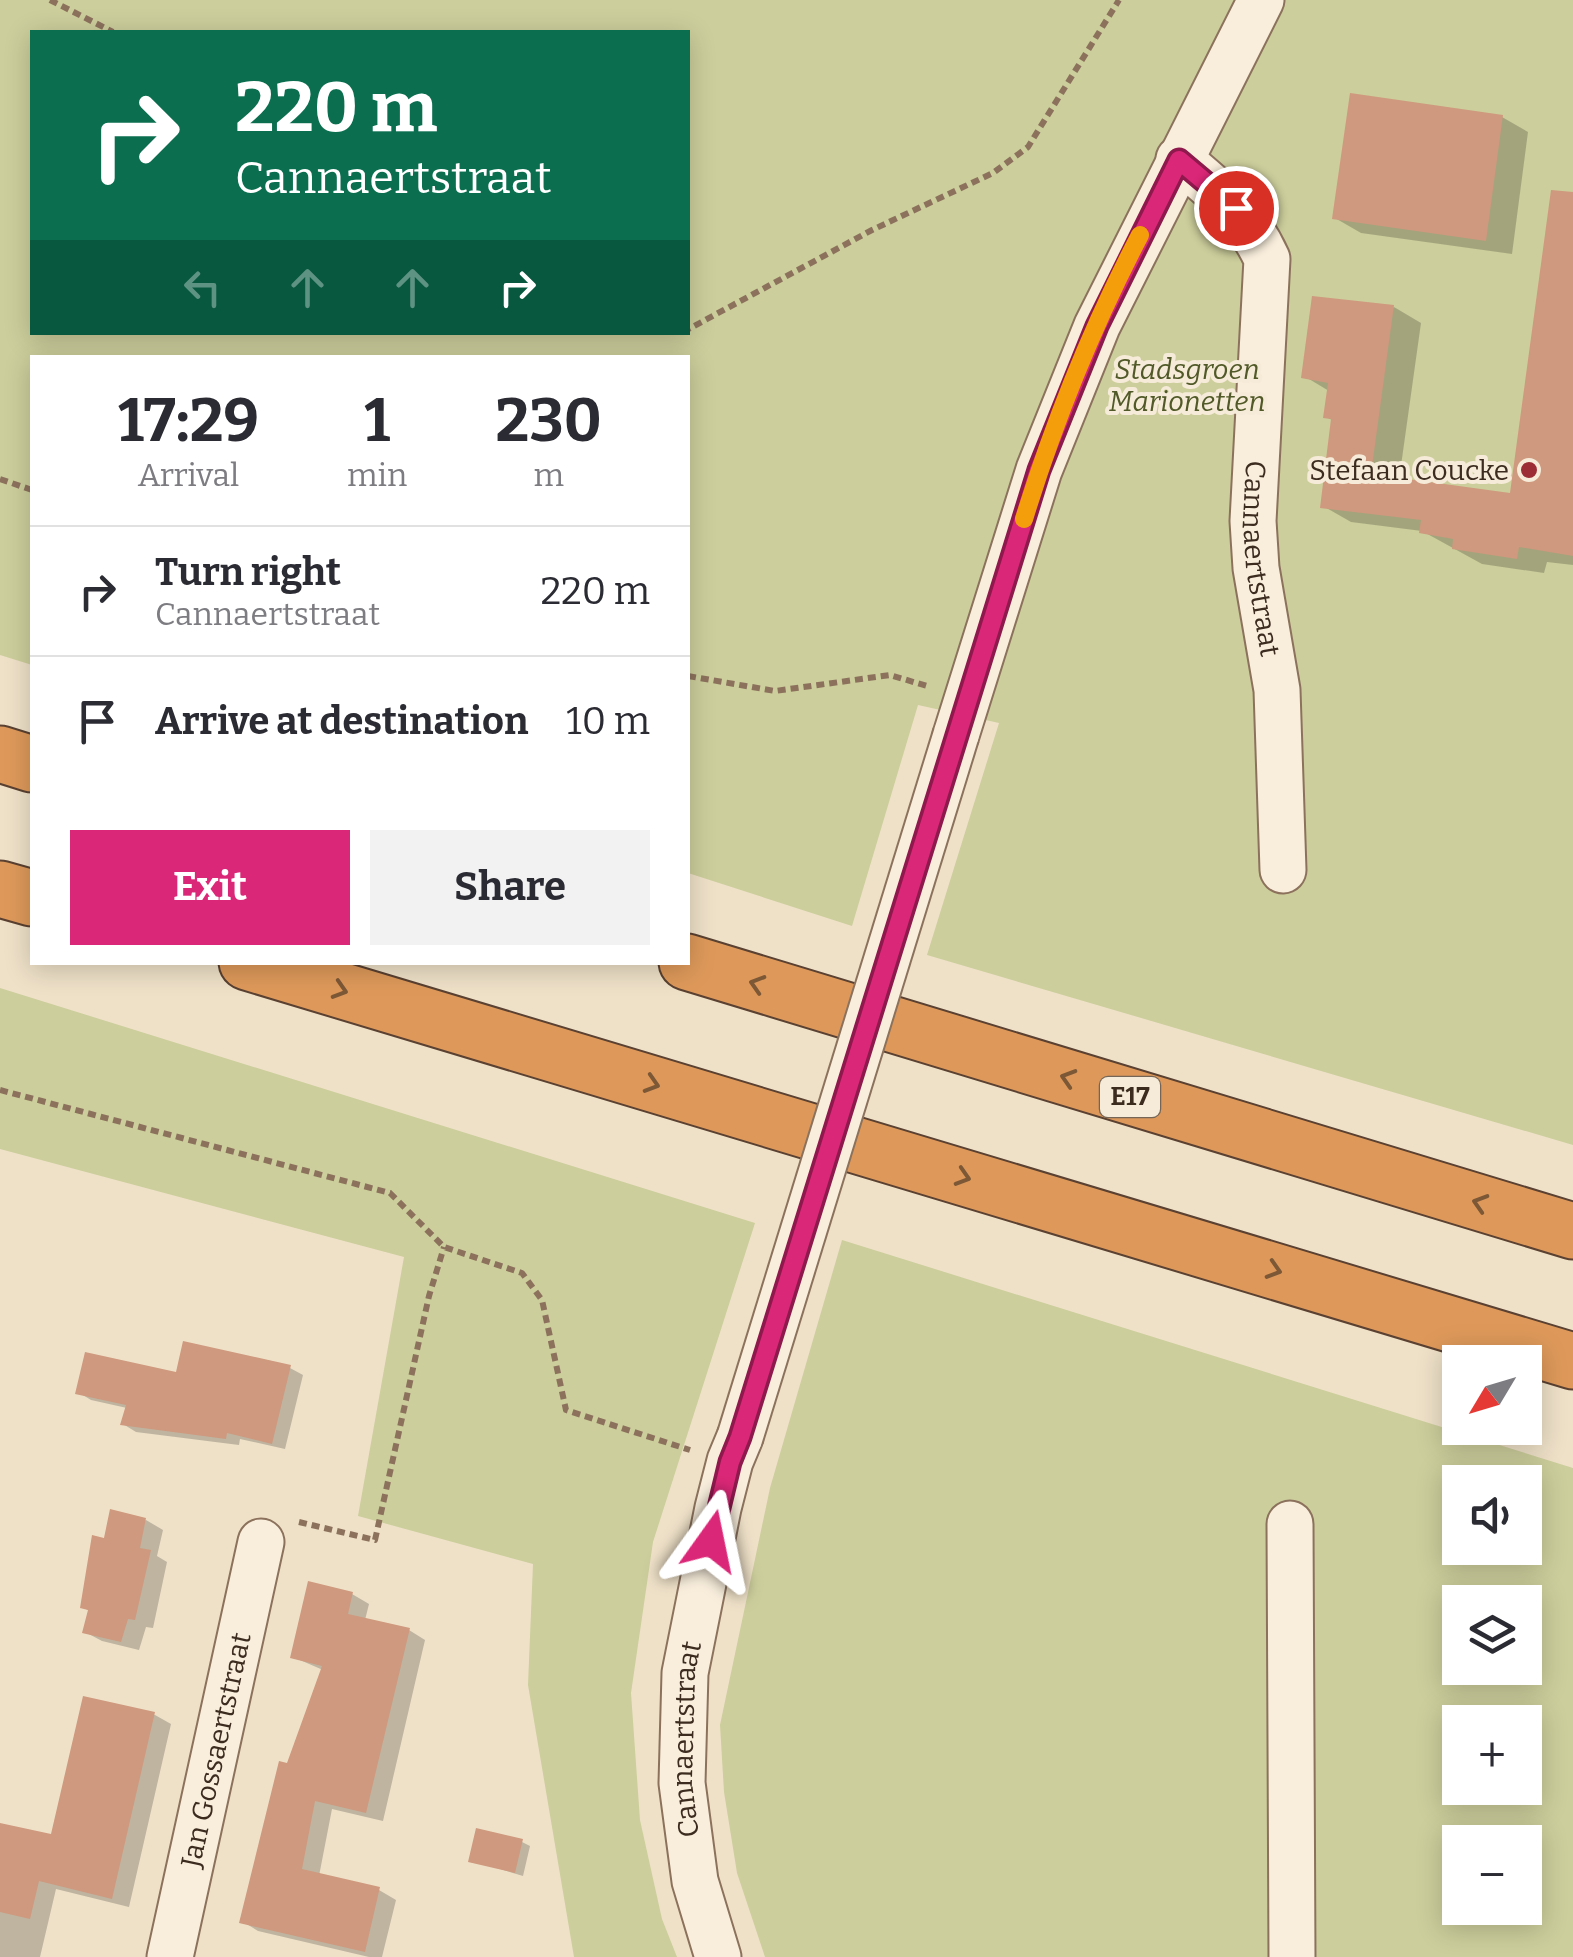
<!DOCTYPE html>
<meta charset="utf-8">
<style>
:root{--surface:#fff;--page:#f2f2f3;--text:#2b2b33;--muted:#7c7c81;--line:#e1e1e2;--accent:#db2777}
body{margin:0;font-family:Bitter,serif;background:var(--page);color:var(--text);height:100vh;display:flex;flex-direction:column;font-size:38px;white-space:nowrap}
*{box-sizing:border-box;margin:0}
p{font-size:32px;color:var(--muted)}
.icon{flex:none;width:55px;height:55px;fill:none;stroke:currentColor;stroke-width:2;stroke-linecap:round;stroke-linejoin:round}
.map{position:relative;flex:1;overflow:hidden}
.drawer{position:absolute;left:30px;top:355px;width:660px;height:610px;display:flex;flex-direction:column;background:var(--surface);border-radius:0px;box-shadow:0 5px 25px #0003}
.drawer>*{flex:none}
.hud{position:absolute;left:30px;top:30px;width:660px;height:305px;border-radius:0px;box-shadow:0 5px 25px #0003;background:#0b6e4f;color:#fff;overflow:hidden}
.needle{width:65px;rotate:232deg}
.buttons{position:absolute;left:1442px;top:1345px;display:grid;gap:20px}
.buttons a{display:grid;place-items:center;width:100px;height:100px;border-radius:0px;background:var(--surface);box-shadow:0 5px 25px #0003;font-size:50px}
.pin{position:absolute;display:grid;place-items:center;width:85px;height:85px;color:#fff;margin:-42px;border:5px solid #fff;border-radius:50%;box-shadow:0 2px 10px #0007}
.me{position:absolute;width:110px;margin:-55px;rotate:12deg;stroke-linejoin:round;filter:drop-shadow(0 0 8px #0008)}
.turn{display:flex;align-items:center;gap:35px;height:210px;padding:0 40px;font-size:45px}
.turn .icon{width:130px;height:130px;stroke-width:2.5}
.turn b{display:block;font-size:70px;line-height:85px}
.lanes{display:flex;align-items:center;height:95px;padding:0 40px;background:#0003;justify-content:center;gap:50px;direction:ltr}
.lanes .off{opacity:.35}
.eta{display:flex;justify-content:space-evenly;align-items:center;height:170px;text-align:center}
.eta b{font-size:60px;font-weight:700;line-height:70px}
.action{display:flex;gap:20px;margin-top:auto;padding:20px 40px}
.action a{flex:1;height:115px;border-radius:0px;background:var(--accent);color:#fff;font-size:40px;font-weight:700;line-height:115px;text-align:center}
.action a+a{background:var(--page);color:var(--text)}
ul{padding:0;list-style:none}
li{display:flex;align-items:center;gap:30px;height:130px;padding:0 40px;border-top:2px solid var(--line)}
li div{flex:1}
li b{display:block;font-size:38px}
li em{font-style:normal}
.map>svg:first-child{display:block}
.green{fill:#ccce9c;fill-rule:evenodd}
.shadow{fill:#0003}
.building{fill:#ce997e}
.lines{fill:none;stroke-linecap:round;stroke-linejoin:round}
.minor-casing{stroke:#8c725d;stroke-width:49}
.motorway-casing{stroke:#5a4131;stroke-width:59}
.path{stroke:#8c725d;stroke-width:6;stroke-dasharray:8 5;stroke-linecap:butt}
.minor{stroke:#f9eedc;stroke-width:45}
.motorway{stroke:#de995a;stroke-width:55}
.minor-bridge-casing{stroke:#8c725d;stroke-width:49;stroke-linecap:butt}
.minor-bridge{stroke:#f9eedc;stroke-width:45}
.oneway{stroke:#7d5837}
.route-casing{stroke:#8e194d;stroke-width:25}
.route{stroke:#db2777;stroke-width:18}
.slow{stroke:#f59e0b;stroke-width:18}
.poi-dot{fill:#9c2c35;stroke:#f6ebd8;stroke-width:4}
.labels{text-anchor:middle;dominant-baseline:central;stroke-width:8;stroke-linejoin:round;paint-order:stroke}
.shield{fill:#f6ebd8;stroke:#746557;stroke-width:2.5}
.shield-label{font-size:25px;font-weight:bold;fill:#3c2c20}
.park-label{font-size:28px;font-style:italic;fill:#505927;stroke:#f6ebd8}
.poi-label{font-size:28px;fill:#3c2c20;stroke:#f6ebd8;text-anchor:end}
.street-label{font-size:28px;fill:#3c2c20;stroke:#f6ebd8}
</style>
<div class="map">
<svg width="1573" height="1957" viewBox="0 0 1573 1957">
<rect width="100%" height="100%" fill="#efe1c8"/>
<path class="green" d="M 0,0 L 1573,0 L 1573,1145 L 927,955 L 999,723 L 918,705 L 852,926 L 688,873 L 688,358 L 32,358 L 32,665 L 0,655 ZM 32,32 L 688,32 L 688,332 L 32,332 Z
M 0,988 L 755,1223 L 653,1542 L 631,1693 L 640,1820 L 662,1919 L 677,1957 L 574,1957 L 528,1685 L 533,1564 L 358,1516 L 404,1257 L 0,1149 Z
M 842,1240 L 1573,1468 L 1573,1957 L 765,1957 L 737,1873 L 724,1792 L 720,1725 L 770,1488 ZM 1460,1482 L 1525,1482 L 1525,1548 L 1460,1548 ZM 1460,1602 L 1525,1602 L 1525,1668 L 1460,1668 ZM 1460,1722 L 1525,1722 L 1525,1788 L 1460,1788 ZM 1460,1842 L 1525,1842 L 1525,1908 L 1460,1908 Z"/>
<path class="shadow" d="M 1502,117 L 1528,132 L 1512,254 L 1361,233 L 1335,218 Z
M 1573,250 L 1573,565 L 1547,562 L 1544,573 L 1482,564 L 1422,531 L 1351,522 L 1323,506 L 1334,421 L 1326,417 L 1329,391 L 1304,376 L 1394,307 L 1421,323 L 1399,480 L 1512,496 Z
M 290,1368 L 303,1375 L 285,1449 L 240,1439 L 239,1445 L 136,1432 L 123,1424 L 127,1408 L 91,1400 L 78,1392 L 178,1375 Z
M 146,1520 L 163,1530 L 157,1556 L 167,1562 L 153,1628 L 146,1627 L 139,1650 L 102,1641 L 85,1632 L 90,1611 L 82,1607 L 106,1541 Z
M 352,1594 L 369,1604 L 365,1620 L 409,1630 L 425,1640 L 383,1821 L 332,1809 L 319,1876 L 379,1890 L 396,1900 L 382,1957 L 369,1957 L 258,1931 L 242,1921 L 289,1766 L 323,1670 L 293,1657 Z
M 85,1699 L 155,1715 L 171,1724 L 129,1907 L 56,1889 L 40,1957 L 0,1957 L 0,1842 L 53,1837 Z
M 522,1842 L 530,1846 L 523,1876 L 471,1860 Z"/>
<path class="building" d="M 1350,93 L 1503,115 L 1486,241 L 1332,219 Z
M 1551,190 L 1573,192 L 1573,556 L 1519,547 L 1517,559 L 1452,549 L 1453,539 L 1419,533 L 1421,520 L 1320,508 L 1331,419 L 1323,418 L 1328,383 L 1301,378 L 1312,296 L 1394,305 L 1371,474 L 1510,493 Z
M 183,1341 L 291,1365 L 272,1444 L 227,1433 L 226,1439 L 120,1425 L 126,1405 L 75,1394 L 85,1352 L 176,1372 Z
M 110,1509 L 146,1518 L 140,1548 L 151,1550 L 135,1620 L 128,1619 L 121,1642 L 82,1633 L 88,1610 L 80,1608 L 92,1535 L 104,1538 Z
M 308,1581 L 353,1592 L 348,1614 L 410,1628 L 366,1813 L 315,1801 L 302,1869 L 380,1887 L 365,1952 L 239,1923 L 279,1761 L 287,1763 L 322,1666 L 290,1658 Z
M 83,1696 L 155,1712 L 112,1899 L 39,1881 L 30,1919 L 0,1912 L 0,1823 L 51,1834 Z
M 476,1828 L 523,1839 L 515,1873 L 468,1862 Z"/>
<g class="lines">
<g class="minor-casing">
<g id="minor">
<path id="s1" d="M 1179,159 C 1217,191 1246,213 1267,259 L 1253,521 L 1256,568 L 1277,690 L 1283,870"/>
<path d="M 956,735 L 1039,470 L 1097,326 L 1261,0"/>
<path d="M 1290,1524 L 1292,1957"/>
<path id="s2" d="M 170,1957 L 261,1542"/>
<path id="s3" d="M 718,1957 L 695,1881 L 682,1783 L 685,1673 L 718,1508 L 730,1461 L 740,1437"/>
</g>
</g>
<g class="motorway-casing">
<path id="motorway" d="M 0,754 L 32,764
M 0,889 L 32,898
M 247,962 L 1573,1361
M 687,962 L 1573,1231"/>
</g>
<path class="path" d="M 50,0 L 113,32
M 683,332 L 872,230 L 993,173 L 1028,147 L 1119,0
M 0,479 L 32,490
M 688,676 L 775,691 L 890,675 L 927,686
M 0,1090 L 390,1193 L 444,1247 L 522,1273 L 542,1300 L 566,1410 L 690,1450
M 299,1522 L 375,1540 L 429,1296 L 444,1247"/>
<use href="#minor" class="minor"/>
<use href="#motorway" class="motorway"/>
<g class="minor-bridge-casing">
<path id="minor-bridge" d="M 740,1437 L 956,735"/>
</g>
<use href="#minor-bridge" class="minor-bridge"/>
</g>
<defs><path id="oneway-chevron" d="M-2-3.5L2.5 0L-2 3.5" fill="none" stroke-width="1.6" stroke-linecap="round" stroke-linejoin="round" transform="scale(2.5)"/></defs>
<g class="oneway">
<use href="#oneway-chevron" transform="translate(757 984) rotate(-163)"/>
<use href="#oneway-chevron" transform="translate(340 990) rotate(17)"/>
<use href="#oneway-chevron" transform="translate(1068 1078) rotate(-163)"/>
<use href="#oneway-chevron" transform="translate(652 1084) rotate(17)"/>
<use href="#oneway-chevron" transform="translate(963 1177) rotate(17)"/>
<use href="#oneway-chevron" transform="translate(1480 1203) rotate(-163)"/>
<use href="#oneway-chevron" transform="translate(1274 1270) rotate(17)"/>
</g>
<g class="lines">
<g class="route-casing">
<path id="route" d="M 711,1541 L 730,1462 L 740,1437 L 1039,470 L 1097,326 L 1179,160 L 1236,208"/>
</g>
<use href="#route" class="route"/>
<path class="slow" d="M 1024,519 C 1054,422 1093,325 1140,235"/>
</g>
<circle class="poi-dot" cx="1529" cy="470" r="10"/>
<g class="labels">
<rect class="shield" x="1100" y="1077" width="60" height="40" rx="8"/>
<g class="shield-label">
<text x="1130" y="1097">E17</text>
</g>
<g class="park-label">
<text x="1187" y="369">Stadsgroen<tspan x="1187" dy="32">Marionetten</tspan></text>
</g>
<g class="poi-label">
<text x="1509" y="470">Stefaan Coucke</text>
</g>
<g class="street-label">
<text stroke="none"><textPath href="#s1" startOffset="435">Cannaertstraat</textPath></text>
<text stroke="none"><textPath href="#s3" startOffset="222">Cannaertstraat</textPath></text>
<text stroke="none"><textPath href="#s2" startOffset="212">Jan Gossaertstraat</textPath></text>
</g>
</g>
</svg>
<div class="buttons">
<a><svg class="needle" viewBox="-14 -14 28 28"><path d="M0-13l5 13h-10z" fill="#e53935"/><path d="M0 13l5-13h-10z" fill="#7c7c81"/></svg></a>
<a><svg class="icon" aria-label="sound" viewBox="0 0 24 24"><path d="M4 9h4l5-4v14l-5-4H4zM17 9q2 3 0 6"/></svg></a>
<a><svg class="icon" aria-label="layers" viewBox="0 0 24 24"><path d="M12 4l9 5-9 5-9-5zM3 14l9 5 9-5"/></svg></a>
<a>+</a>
<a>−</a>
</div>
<div class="pin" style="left:1236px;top:208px;background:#d93025"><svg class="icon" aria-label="arrive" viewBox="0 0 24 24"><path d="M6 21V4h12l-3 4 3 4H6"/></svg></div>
<svg class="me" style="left:711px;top:1541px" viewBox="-20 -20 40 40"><path d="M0-17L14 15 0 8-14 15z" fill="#db2777" stroke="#fff" stroke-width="4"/></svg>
<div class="hud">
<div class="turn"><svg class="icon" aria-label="right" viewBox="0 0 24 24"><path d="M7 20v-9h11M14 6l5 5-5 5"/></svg><div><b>220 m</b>Cannaertstraat</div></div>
<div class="lanes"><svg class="icon off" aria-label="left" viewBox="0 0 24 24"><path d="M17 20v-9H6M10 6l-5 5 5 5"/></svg><svg class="icon off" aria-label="ahead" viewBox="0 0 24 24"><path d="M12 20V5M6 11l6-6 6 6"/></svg><svg class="icon off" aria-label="ahead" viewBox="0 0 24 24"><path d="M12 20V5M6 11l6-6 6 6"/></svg><svg class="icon" aria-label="right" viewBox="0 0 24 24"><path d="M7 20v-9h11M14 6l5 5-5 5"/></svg></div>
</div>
<section class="drawer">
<div class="eta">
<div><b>17:29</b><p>Arrival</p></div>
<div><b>1</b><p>min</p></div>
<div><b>230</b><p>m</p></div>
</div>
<ul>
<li><svg class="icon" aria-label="right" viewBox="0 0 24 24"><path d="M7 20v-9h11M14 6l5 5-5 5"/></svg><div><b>Turn right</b><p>Cannaertstraat</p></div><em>220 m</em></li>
<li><svg class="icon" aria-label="arrive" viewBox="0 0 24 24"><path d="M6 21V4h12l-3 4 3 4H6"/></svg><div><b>Arrive at destination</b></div><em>10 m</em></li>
</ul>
<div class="action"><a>Exit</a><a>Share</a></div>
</section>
</div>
